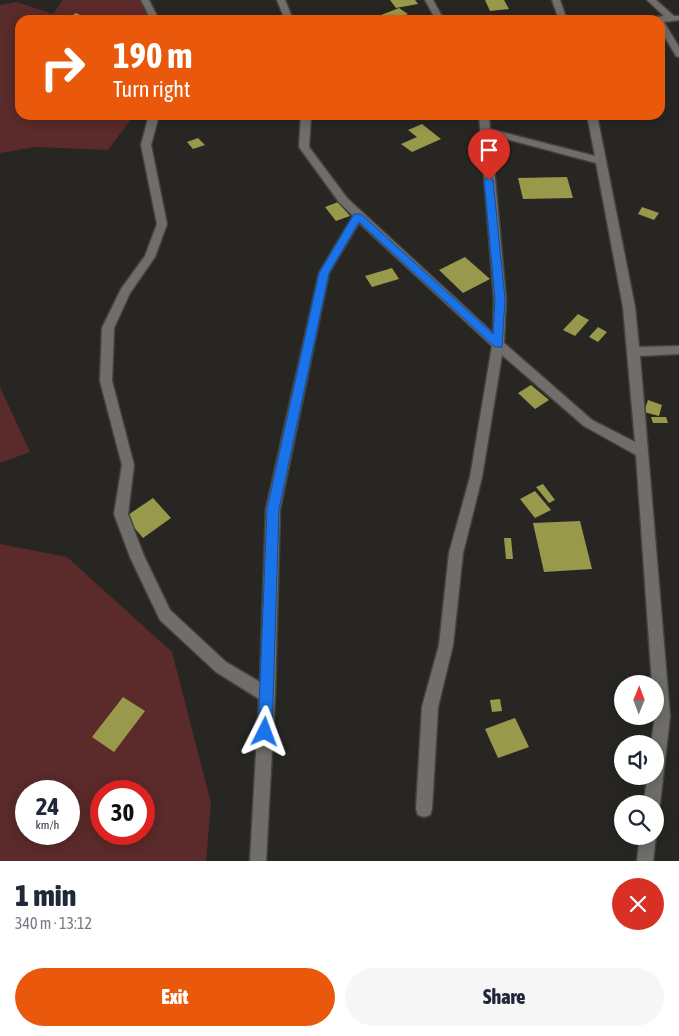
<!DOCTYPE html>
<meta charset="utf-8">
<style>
:root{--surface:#fff;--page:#f6f6f7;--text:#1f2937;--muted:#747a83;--accent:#ea580c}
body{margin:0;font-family:"Asap Condensed",sans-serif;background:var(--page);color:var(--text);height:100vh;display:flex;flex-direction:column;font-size:19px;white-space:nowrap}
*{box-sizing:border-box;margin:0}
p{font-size:16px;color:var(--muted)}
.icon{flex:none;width:28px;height:28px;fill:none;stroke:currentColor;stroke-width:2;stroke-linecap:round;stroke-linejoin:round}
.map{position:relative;height:861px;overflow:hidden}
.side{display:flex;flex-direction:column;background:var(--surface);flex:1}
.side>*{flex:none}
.guide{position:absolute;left:15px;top:15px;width:650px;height:105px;border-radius:15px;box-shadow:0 2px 12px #0003;background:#ea580c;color:#fff;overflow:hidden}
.needle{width:32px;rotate:1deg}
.fabs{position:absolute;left:614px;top:675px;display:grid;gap:10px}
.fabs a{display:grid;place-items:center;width:50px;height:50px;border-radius:50%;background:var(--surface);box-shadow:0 2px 12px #0003;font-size:25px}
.speed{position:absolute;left:15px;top:780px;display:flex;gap:10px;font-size:25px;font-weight:700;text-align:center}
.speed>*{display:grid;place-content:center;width:65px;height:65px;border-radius:50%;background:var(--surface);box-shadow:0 2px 12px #0003;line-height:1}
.speed small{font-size:12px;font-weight:400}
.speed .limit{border:8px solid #d22;background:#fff;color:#111}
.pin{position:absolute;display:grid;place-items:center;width:42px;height:42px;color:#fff;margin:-51px -21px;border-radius:50% 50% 50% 0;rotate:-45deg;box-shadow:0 0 5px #0007}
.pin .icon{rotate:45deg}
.me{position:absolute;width:55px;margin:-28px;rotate:3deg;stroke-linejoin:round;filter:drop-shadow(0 0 4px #0008)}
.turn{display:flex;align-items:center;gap:18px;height:105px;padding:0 15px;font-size:22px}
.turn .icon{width:65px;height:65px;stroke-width:2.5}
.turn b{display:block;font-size:35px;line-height:42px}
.round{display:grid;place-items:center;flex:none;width:52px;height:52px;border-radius:26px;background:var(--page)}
.summary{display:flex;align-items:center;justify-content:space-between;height:85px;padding:0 15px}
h1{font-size:30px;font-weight:800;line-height:38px}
.primary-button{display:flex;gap:10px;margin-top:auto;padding:10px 15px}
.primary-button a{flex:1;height:58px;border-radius:30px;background:var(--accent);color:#fff;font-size:20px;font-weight:800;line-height:58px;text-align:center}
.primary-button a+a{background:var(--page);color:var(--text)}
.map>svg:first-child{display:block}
.green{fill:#5b2a2a;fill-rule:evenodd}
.building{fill:#99994b}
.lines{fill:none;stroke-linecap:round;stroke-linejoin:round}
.minor-casing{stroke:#44423f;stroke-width:3}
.minor{fill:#706e6a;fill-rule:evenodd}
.route{fill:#1a73e8;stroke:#114b97}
</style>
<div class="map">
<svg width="679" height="861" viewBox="0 0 679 861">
<rect width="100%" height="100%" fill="#282623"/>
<path class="green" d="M 63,0 L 148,0 L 152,18 L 129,20 L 20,20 L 20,115 L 134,115 L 108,150 L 36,147 L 0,153 L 0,5 L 17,2 L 53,14 Z
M 0,387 L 30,452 L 0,463 Z
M 0,544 L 67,557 L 172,652 L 211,803 L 206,861 L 0,861 ZM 26,791 L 69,791 L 69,834 L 26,834 ZM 101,791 L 144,791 L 144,834 L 101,834 Z"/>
<path class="building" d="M 390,0 L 415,0 L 418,4 L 396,8 Z
M 485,0 L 504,0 L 509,9 L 490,11 Z
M 399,8 L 408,14 L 394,20 L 388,20 L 381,15 Z
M 76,13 L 87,18 L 84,20 L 67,19 Z
M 422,124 L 441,139 L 412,152 L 401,144 L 417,137 L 408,130 Z
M 198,138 L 205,145 L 193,149 L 187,142 Z
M 567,177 L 573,198 L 523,199 L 518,178 Z
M 338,202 L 350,216 L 336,221 L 325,207 Z
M 642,207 L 659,213 L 654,220 L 638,214 Z
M 465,257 L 490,279 L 463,293 L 439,270 Z
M 392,268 L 399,279 L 372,287 L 365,276 Z
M 578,314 L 589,320 L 575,336 L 563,330 Z
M 598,327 L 607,332 L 598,342 L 589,337 Z
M 531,385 L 549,400 L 535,409 L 518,393 Z
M 648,400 L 662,405 L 659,416 L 644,412 Z
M 651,417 L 666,417 L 668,423 L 653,423 Z
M 543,484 L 555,500 L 549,503 L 536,487 Z
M 535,491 L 551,510 L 535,518 L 520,499 Z
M 153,498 L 171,518 L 143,538 L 125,517 Z
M 580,521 L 592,569 L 544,572 L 533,523 Z
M 504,538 L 511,538 L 513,559 L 506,559 Z
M 123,697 L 145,711 L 114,752 L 92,737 Z
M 500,699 L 502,711 L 492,712 L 490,700 Z
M 515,718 L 529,747 L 498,758 L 485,729 Z"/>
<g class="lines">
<g class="minor-casing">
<path id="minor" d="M 141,0 L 149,0 L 159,20 L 151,20 Z
M 277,0 L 285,0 L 293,20 L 285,20 Z
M 425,0 L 433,0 L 444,20 L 436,20 Z
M 552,0 L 560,0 L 567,20 L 559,20 Z
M 647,0 L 656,0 L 674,16 L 679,16 L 679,20 L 664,22 L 679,47 L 679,57 L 676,56 L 660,29 L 660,20 L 645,20 L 649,18 L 664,16 Z
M 149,115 L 159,115 L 151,145 L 167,224 L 155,257 L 130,293 L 114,328 L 112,381 L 134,465 L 128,514 L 144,556 L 170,610 L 226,662 L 260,682 L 266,509 L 319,273 L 353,216 L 339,202 L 299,147 L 301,115 L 311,115 L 309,147 L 347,198 L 493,333 L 494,299 L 479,115 L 489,115 L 490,129 L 595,156 L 587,115 L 597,115 L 635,307 L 639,347 L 679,346 L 679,354 L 640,356 L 670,716 L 660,804 L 658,810 L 655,811 L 655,804 L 644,804 L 647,776 L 655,776 L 655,744 L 651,744 L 655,716 L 655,684 L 652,684 L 636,455 L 584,426 L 502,355 L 482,477 L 463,553 L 453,645 L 438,707 L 432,809 L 430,815 L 424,817 L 418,815 L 416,809 L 422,707 L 439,645 L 449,553 L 470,477 L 492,346 L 359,223 L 329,273 L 280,509 L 275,695 L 266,861 L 250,861 L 259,699 L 216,672 L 160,620 L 130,557 L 114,514 L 122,465 L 100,381 L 102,328 L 121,289 L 145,256 L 157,224 L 141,145 ZM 491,135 L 596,163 L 623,307 L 635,442 L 592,420 L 504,343 L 506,299 Z
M 655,833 L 656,836 L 653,861 L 637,861 L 640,836 L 655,836 Z"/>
</g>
<use href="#minor" class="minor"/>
</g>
<path class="route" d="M 489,177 L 493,180 L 505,299 L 502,347 L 495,347 L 359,222 L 329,273 L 279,509 L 272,732 L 270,737 L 265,739 L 260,737 L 258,732 L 267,509 L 319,273 L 354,214 L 361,214 L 493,334 L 495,299 L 484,180 Z"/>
</svg>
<div class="fabs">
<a><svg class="needle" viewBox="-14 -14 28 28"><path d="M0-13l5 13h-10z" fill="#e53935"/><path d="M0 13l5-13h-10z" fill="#747a83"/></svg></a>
<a><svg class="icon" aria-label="sound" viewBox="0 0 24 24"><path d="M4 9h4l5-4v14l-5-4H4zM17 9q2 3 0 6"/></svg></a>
<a><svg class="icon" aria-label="search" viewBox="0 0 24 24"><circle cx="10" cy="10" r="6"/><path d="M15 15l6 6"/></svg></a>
</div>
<div class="speed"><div>24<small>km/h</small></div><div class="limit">30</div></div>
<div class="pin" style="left:489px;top:180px;background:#d93025"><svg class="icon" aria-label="arrive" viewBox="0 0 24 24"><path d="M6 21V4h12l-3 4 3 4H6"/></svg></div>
<svg class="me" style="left:265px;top:732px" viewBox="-20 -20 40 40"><path d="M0-17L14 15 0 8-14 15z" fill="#1a73e8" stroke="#fff" stroke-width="4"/></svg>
<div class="guide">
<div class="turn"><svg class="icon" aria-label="right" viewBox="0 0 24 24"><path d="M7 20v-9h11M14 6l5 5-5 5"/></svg><div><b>190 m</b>Turn right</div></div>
</div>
</div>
<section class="side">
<div class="summary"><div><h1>1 min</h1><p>340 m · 13:12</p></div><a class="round" style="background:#d93025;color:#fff"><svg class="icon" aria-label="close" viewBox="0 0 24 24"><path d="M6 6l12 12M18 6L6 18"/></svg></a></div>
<div class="primary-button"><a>Exit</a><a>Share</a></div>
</section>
